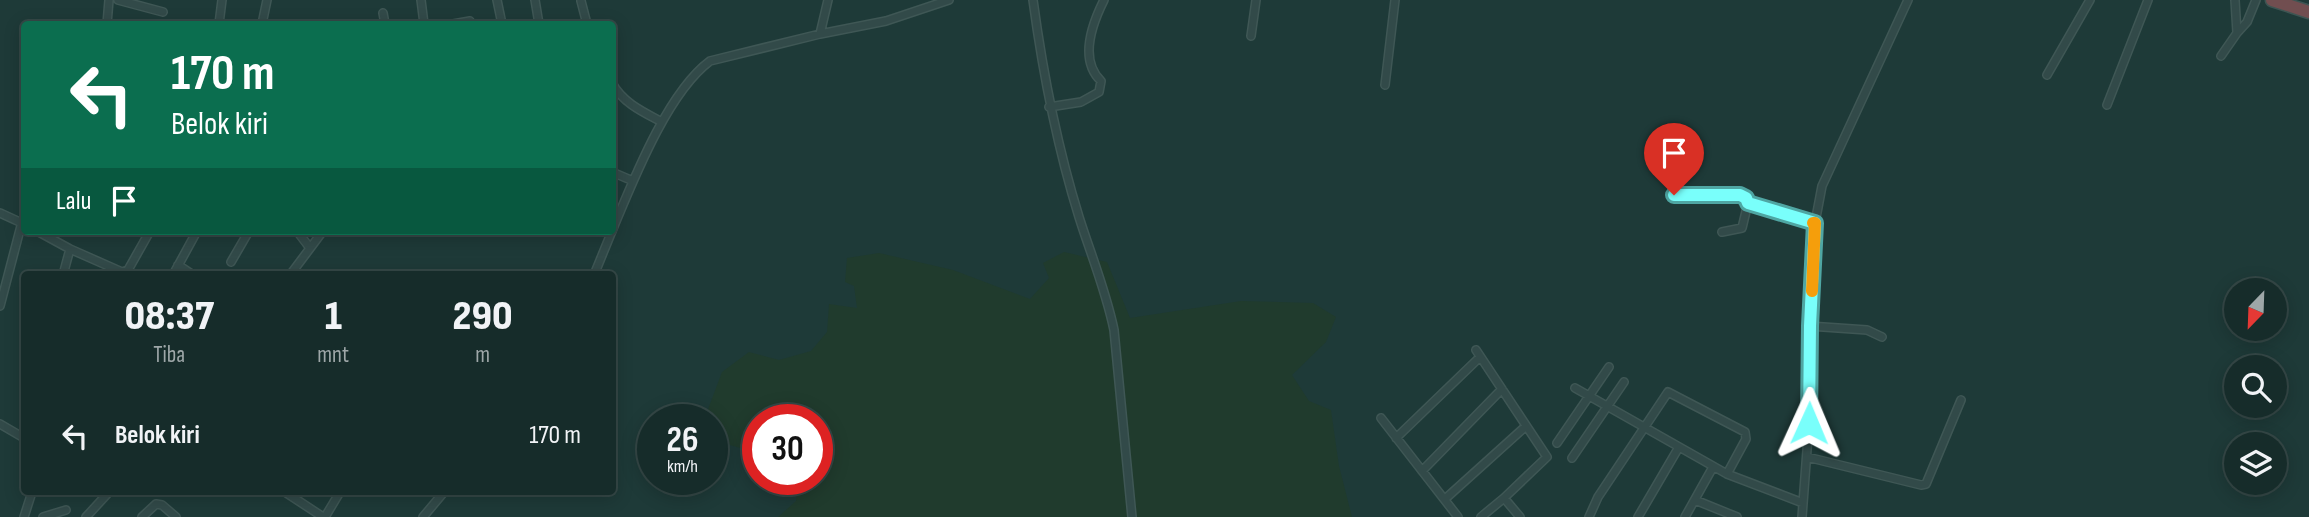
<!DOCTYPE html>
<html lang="id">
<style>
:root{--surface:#162c2a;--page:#233836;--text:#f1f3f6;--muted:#9ea7a8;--line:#354847}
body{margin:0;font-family:"Sofia Sans Condensed",sans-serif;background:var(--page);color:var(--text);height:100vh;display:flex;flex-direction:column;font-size:26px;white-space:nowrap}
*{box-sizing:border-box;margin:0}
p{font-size:23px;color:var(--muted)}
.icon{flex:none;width:38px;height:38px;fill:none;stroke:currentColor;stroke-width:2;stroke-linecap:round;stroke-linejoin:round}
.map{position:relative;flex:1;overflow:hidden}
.details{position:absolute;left:21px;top:271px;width:595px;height:224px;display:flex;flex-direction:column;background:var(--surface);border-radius:7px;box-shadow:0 4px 18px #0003,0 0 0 2px var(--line)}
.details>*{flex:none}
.banner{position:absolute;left:21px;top:21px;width:595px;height:214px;border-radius:7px;box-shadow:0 4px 18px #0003,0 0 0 2px var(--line);background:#0b6e4f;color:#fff;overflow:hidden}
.needle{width:46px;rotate:203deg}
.fabs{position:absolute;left:2224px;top:278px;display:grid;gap:14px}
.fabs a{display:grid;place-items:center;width:63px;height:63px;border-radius:50%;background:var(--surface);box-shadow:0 4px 18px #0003,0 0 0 2px var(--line);font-size:35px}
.speed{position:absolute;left:637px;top:404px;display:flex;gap:14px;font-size:35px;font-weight:700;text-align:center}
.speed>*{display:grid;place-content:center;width:91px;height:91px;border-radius:50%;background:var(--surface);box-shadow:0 4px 18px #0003,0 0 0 2px var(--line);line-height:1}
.speed small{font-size:18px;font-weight:400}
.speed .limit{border:10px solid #d22;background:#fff;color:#111}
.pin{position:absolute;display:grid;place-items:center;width:60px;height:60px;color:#fff;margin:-72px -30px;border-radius:50% 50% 50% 0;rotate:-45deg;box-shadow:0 0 7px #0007}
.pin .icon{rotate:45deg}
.me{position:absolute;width:77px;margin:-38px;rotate:1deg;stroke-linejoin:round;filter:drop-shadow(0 0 5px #0008)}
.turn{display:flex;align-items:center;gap:24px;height:147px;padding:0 35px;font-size:32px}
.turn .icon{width:91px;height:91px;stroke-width:2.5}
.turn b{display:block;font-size:49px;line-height:60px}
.then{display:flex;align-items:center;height:66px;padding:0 35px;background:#0003;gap:14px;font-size:26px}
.eta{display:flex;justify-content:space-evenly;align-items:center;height:119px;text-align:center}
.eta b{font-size:42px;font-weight:800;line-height:49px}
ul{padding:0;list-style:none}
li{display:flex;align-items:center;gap:21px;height:91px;padding:0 35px}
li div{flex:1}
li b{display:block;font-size:26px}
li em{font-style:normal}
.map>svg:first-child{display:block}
.green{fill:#203b2d}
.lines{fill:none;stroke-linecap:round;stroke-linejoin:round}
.street-casing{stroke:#3f5755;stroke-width:10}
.highway-casing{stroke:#3d5553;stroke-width:15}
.street{stroke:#324a49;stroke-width:7}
.highway{stroke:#714e50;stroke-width:12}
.route-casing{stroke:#4fa6a3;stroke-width:18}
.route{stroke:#79fffb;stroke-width:12}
.slow{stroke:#f59e0b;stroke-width:12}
</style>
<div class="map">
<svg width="2309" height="517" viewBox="0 0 2309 517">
<rect width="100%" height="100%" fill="#1e3a38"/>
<path class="green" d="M 1064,252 L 1107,262 L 1130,318 L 1241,301 L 1313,303 L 1336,317 L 1326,342 L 1292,375 L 1309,401 L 1331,410 L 1339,466 L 1352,517 L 778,517 L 796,501 L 798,480 L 817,480 L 817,420 L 758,420 L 758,453 L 712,440 L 712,420 L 704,420 L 722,372 L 749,352 L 779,360 L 811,351 L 827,332 L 829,304 L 857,308 L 854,286 L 845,282 L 847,258 L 879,253 L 953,270 L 1030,299 L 1049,278 L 1043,263 Z"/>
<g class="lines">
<g class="street-casing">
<path id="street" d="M 118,0 L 163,12
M 421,0 L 424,24
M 497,0 L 502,24
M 535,0 L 539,24
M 1033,0 C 1043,74 1057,146 1079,217 C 1091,255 1106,291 1114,330 L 1132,517
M 581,1 L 587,24
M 383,13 L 385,24
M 107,24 L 109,0
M 219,24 L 222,0
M 262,24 L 267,0
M 453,24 L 470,21
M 2237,33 L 2247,22 L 2256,0
M 820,34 L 828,0
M 1251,36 L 1256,0
M 2221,56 L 2237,33 L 2235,0
M 2047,75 L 2090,0
M 612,83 C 623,103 643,112 662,122
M 1385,85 L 1395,0
M 2107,105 L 2148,0
M 1049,107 L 1081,102 L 1099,92 L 1101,81 C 1079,60 1092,24 1104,0
M 612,172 L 633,181
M 1674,195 L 1739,195 L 1746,198 L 1748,203 L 1815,223
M 0,213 L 24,224
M 37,231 L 70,249 L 122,272 L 128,270 L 150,231
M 297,231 L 310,248
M 612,231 C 633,181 667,93 710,61 L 820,34 L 886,21 L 949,0
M 1722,232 L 1742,228 L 1748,203
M 231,262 L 249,231
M 178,265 L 193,275
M 63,275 L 70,249
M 173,275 L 197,231
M 290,275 L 323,231
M 594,275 L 612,231
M 0,306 L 22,222
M 1809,326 L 1867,330 L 1882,337
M 1476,350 L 1547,457 L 1504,498 L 1520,517
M 1575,388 L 1727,474 L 1803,503
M 1381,418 L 1458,517
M 0,424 L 24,438
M 1396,438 L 1480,357
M 1557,443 L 1609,367
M 1807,457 L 1921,485 L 1926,484 L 1961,400
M 1572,458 L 1624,382
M 1422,471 L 1502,389
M 285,492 L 323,517
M 1445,499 L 1526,426
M 1695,500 L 1737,517
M 24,517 L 32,492
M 43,517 L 66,510
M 86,517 L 109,492
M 142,517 L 156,504 L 162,505 L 176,517
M 325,517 L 340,492
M 423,517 L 444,492
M 1481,517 L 1504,498
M 1589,517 L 1598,497 L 1668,392 L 1745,432 L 1746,439 L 1727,474
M 1638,517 L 1679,447
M 1685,517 L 1713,467
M 1802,517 L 1809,423 L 1809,326 L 1815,223 L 1822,186 L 1908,0"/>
</g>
<g class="highway-casing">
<path id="highway" d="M 2272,0 L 2309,12"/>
</g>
<use href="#street" class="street"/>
<use href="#highway" class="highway"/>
</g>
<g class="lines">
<g class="route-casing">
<path id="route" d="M 1674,195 L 1740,195 L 1746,198 L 1748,203 L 1815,223 L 1810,326 L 1809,423"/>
</g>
<use href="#route" class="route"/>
<path class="slow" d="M 1812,291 L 1815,223 L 1813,223"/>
</g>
</svg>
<div class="fabs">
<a><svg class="needle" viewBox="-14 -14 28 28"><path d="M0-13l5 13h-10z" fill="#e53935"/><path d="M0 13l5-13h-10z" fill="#9ea7a8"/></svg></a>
<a><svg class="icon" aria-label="search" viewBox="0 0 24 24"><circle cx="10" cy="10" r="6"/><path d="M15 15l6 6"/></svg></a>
<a><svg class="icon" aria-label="layers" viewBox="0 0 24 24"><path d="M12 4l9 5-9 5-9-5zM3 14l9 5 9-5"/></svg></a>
</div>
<div class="speed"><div>26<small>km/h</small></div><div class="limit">30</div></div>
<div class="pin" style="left:1674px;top:195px;background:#d93025"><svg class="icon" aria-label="arrive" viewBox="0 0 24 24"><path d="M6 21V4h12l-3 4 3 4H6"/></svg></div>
<svg class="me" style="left:1809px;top:423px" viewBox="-20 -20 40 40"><path d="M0-17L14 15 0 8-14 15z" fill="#79fffb" stroke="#fff" stroke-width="4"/></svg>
<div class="banner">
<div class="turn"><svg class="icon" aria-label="left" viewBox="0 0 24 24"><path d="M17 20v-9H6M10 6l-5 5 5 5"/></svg><div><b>170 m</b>Belok kiri</div></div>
<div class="then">Lalu<svg class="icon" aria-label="arrive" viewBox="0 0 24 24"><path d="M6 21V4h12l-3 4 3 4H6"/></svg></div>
</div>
<section class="details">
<div class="eta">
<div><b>08:37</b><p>Tiba</p></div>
<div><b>1</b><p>mnt</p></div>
<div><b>290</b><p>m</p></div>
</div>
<ul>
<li><svg class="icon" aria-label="left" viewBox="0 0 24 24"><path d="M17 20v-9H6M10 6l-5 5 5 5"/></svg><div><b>Belok kiri</b></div><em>170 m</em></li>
</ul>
</section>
</div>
